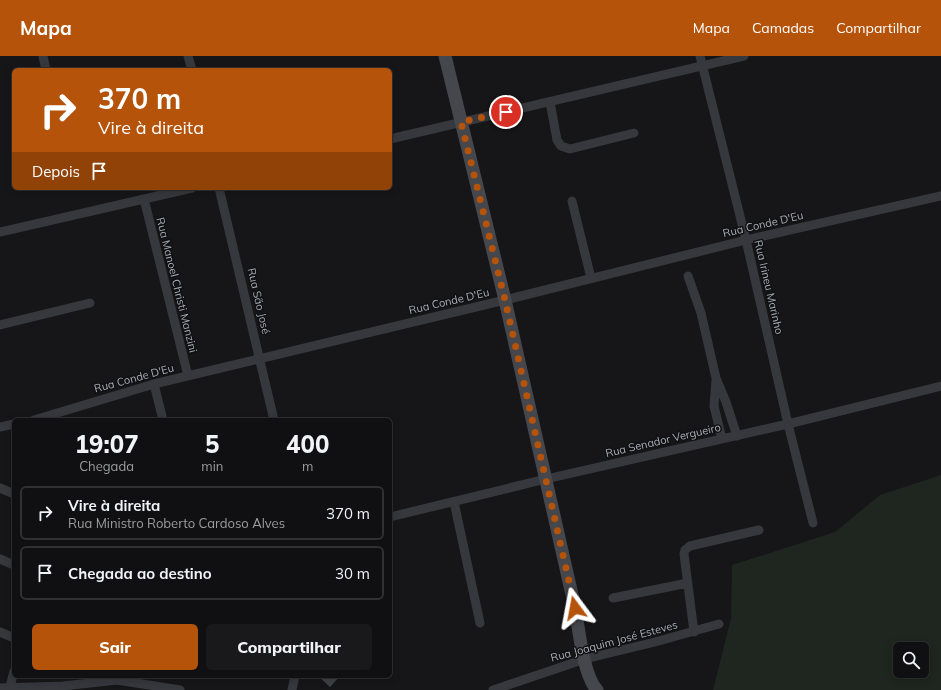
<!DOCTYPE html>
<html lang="pt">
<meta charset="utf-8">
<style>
:root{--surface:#101012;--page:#19191b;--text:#f1f3f6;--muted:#9c9d9f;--line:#303032;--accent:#b45309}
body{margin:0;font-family:Mulish,sans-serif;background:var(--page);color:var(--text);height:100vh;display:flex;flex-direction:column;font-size:15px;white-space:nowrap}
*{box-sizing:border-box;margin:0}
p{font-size:13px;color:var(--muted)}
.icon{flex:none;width:22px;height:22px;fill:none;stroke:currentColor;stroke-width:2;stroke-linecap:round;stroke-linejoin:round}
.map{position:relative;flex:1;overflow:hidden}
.drawer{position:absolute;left:12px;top:362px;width:380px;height:260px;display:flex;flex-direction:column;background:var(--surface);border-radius:6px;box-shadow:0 2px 10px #0003,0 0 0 1px var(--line)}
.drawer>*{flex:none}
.hud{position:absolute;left:12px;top:12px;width:380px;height:122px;border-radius:6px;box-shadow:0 2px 10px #0003,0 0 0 1px var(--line);background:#b45309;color:#fff;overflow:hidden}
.buttons{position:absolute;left:893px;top:586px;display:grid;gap:8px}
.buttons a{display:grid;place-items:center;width:36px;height:36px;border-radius:6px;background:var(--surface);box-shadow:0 2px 10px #0003,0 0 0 1px var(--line);font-size:20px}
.pin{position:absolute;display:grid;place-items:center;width:34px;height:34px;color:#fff;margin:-17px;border:2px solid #fff;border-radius:50%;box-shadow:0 1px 4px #0007}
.me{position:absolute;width:44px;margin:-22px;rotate:347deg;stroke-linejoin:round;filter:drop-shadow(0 0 3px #0008)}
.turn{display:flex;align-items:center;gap:14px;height:84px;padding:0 20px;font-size:18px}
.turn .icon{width:52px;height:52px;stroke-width:2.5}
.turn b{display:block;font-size:28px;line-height:34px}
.then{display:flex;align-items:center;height:38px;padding:0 20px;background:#0003;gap:8px;font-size:15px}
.eta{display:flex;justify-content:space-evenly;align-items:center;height:68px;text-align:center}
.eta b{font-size:24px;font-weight:800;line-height:28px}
.action{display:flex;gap:8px;margin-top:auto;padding:8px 20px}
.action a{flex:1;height:46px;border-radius:6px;background:var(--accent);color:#fff;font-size:16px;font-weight:800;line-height:46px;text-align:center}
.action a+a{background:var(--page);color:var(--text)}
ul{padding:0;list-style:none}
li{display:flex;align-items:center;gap:12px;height:54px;margin:0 8px 6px;padding:0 12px;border:2px solid var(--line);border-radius:6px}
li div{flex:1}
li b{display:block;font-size:15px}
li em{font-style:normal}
header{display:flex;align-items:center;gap:24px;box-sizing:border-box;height:56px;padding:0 20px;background:var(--accent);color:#fff}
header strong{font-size:19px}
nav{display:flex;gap:22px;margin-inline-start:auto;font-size:14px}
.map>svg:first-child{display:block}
.green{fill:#1e261f;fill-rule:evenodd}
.building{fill:#404145}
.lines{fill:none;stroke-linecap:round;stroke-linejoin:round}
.street{stroke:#37383d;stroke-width:9}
.secondary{stroke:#45474d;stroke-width:13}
.route{stroke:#b45309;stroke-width:7;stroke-dasharray:0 12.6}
.labels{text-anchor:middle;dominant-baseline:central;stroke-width:3;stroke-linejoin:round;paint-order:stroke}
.street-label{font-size:11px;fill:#a8adb8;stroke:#111113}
</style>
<header>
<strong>Mapa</strong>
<nav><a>Mapa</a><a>Camadas</a><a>Compartilhar</a></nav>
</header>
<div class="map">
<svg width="941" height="634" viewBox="0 0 941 634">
<rect width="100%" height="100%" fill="#161618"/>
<path class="green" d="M 941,419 L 941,634 L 713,634 L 731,562 L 732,509 L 835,476 L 880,439 ZM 900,593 L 922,593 L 922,615 L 900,615 Z"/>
<path class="building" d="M 318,620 L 340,620 L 330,631 Z"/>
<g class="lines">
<path class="street" d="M 43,0 L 46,14
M 188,0 L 192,14
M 700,0 L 746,184 L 788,368 L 813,467
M 550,46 L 557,84 L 561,90 L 570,93 L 634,77
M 390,83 L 744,0
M 219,132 L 274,364
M 144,143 L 188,320
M 572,145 L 591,222
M 0,176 L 192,132
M 688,220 L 701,257 L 716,322 L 726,346 L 737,380
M 0,269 L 90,247
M 716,324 L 714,350 L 722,383
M 154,328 L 163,364
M 34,364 L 154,328 L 505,244 L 746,184 L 941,140
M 0,371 L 14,368
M 0,432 L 14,438
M 454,446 L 480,567
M 390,461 L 546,423 L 788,368 L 941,330
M 0,503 L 14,509
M 613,542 L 688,527
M 0,576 L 14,582
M 694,576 L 684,498 L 685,494 L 690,490 L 759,474
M 10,631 L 14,615
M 0,632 L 63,630 L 117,624 L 180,634
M 292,634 L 295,620
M 493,634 L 585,603 L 655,586 L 719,568"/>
<path class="secondary" d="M 445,0 L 505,244 L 575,552 C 579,573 583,619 597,634"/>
</g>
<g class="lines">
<path class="route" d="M 506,56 L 461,66 L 505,244 L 575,552"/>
</g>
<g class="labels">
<g class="street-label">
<text transform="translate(763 168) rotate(-13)">Rua Conde D'Eu</text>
<text transform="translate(177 229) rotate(76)">Rua Manoel Christi Manzini</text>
<text transform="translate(769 231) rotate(77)">Rua Irineu Marinho</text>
<text transform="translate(259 245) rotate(77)">Rua São José</text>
<text transform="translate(449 245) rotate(-13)">Rua Conde D'Eu</text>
<text transform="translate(134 322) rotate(-15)">Rua Conde D'Eu</text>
<text transform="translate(663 384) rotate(-13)">Rua Senador Vergueiro</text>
<text transform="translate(614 585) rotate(-15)">Rua Joaquim José Esteves</text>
</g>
</g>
</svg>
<div class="buttons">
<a><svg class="icon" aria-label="search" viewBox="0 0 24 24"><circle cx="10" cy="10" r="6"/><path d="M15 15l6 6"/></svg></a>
</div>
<div class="pin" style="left:506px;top:56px;background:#d93025"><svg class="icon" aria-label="arrive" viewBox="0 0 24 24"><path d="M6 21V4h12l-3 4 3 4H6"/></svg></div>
<svg class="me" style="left:575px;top:552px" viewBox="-20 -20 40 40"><path d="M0-17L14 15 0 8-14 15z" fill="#b45309" stroke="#fff" stroke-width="4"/></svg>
<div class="hud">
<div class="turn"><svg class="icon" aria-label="right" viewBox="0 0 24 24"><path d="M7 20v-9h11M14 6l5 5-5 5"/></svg><div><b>370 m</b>Vire à direita</div></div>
<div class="then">Depois<svg class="icon" aria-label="arrive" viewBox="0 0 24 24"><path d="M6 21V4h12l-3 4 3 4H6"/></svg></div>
</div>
<section class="drawer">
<div class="eta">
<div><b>19:07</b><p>Chegada</p></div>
<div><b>5</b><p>min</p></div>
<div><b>400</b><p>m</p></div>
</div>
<ul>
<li><svg class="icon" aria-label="right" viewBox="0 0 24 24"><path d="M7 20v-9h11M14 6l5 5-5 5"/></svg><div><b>Vire à direita</b><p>Rua Ministro Roberto Cardoso Alves</p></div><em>370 m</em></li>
<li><svg class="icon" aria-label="arrive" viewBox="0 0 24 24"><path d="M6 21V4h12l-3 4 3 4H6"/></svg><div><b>Chegada ao destino</b></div><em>30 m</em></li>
</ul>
<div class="action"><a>Sair</a><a>Compartilhar</a></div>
</section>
</div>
